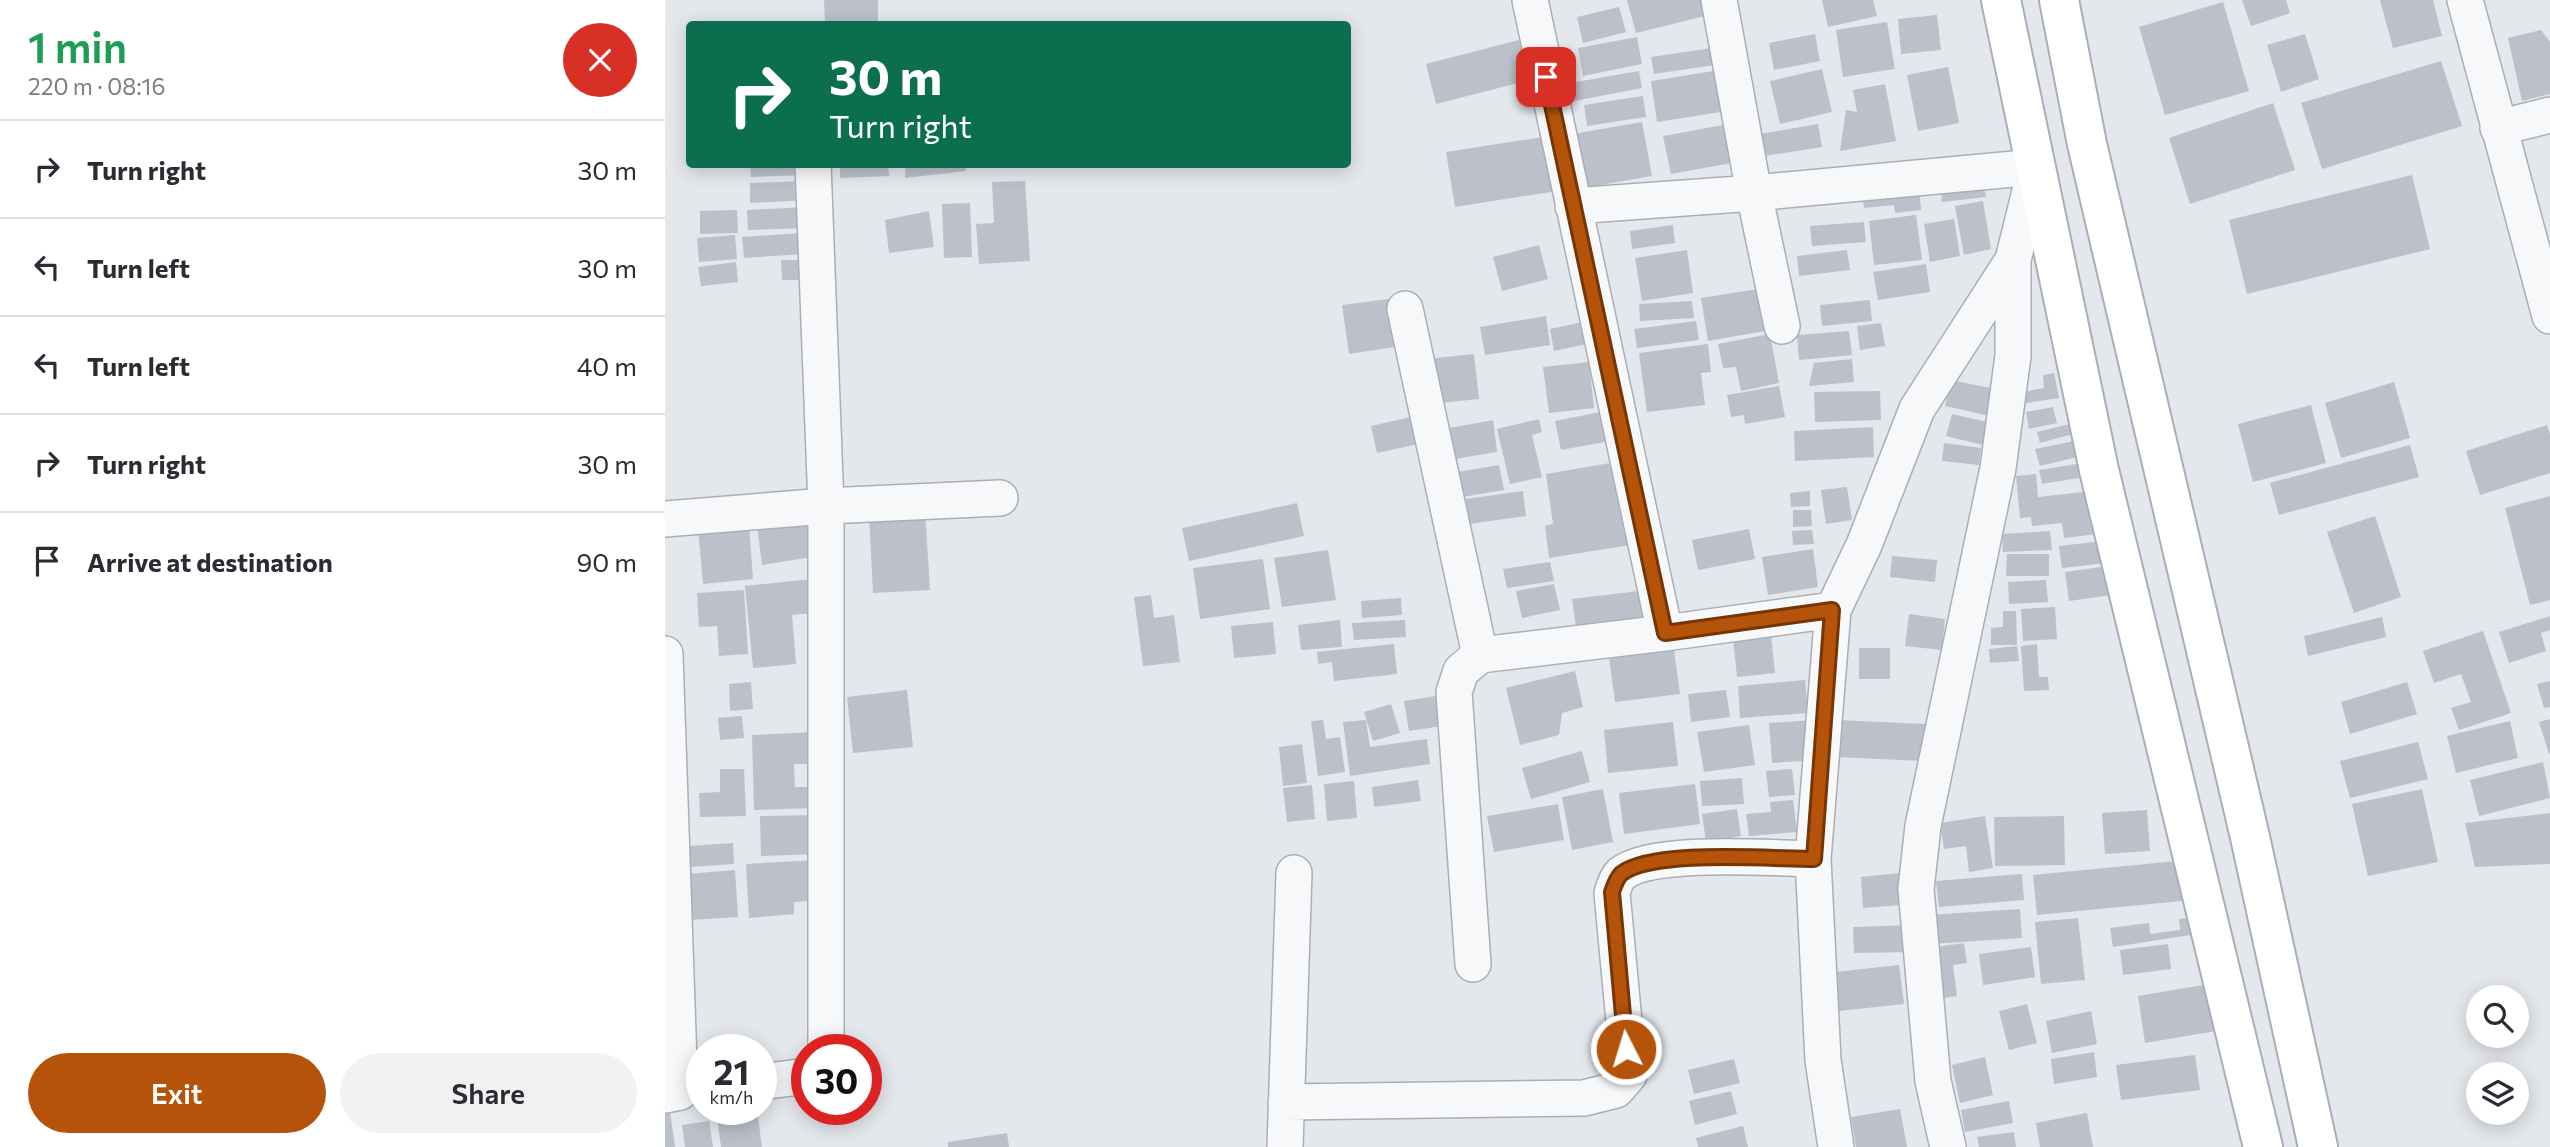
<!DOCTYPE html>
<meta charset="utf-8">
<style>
:root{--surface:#fff;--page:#f2f2f3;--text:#2b2b33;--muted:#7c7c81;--line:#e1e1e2;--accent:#b45309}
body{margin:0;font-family:Commissioner,sans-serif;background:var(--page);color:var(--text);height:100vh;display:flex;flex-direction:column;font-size:26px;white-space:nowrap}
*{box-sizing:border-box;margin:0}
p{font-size:23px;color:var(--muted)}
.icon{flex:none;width:38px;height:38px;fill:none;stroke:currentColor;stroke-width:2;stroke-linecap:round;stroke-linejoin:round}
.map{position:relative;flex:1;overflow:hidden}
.side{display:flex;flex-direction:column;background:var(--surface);width:665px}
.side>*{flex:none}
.hud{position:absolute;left:21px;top:21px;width:665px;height:147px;border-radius:7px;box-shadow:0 4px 18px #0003;background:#0b6e4f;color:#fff;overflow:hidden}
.tools{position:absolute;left:1801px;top:985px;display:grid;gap:14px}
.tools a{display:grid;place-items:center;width:63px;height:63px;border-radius:50%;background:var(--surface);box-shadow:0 4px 18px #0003;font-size:35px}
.speed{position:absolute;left:21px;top:1034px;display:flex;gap:14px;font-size:35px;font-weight:700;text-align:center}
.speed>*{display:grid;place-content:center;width:91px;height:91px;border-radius:50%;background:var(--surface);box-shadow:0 4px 18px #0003;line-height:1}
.speed small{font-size:18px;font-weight:400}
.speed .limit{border:10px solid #d22;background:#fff;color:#111}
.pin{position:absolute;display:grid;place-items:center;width:60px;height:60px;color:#fff;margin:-30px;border-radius:14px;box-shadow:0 4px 10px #0006}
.me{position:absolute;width:77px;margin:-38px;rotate:355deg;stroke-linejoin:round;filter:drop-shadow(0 0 5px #0008)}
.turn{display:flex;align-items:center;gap:24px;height:147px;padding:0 28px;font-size:32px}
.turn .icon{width:91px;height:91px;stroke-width:2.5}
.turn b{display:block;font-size:49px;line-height:60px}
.round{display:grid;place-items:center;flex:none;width:74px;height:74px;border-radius:37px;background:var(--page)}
.head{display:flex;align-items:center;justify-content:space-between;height:119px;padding:0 28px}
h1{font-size:42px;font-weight:600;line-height:52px;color:#1e9e55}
.action{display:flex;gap:14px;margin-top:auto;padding:14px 28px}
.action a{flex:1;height:80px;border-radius:42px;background:var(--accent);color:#fff;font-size:28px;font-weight:600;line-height:80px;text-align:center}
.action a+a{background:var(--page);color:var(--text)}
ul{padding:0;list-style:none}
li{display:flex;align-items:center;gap:21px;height:98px;padding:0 28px;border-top:2px solid var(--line)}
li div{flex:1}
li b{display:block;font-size:26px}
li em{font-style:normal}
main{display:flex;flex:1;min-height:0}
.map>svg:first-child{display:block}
.building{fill:#bbc0ca}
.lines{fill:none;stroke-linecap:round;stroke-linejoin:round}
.street-casing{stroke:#a9aeb7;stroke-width:38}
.secondary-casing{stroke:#a9aeb7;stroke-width:42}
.street{stroke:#f7f8fa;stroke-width:35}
.secondary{stroke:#fff;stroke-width:38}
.route-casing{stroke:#753606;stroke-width:18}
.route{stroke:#b45309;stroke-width:12}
</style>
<main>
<section class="side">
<div class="head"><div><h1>1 min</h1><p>220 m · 08:16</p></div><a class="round" style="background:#d93025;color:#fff"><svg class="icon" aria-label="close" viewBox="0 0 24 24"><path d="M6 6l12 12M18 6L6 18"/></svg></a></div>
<ul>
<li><svg class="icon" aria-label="right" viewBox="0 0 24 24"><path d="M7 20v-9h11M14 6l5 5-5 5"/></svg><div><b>Turn right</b></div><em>30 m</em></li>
<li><svg class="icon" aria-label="left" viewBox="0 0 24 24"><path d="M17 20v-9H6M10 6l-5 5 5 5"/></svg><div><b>Turn left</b></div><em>30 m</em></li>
<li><svg class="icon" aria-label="left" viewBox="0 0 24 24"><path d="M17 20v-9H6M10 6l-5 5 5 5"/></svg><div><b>Turn left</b></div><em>40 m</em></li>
<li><svg class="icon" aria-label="right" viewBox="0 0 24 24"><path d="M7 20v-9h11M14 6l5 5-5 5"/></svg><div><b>Turn right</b></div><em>30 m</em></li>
<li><svg class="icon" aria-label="arrive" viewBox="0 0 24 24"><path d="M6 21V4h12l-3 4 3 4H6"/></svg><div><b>Arrive at destination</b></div><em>90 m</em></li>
</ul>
<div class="action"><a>Exit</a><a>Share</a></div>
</section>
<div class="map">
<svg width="1885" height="1147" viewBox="0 0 1885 1147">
<rect width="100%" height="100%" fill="#e4e7ec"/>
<path class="building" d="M 159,0 L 213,0 L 213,24 L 160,24 Z
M 962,0 L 1044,0 L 1048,14 L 971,33 Z
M 1157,0 L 1208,0 L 1212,16 L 1163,27 Z
M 1577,0 L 1621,0 L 1625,13 L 1586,26 Z
M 1715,0 L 1768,0 L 1777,36 L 1728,48 Z
M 1558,2 L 1584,91 L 1500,115 L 1474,27 Z
M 954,7 L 961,32 L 918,43 L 912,17 Z
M 1272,15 L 1276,50 L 1236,54 L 1233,19 Z
M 1222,22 L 1230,69 L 1178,77 L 1171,30 Z
M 1876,30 L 1885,42 L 1885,94 L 1857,101 L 1843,38 Z
M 1150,34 L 1155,61 L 1109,70 L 1104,43 Z
M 1640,34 L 1654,79 L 1616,92 L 1602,45 Z
M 972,37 L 977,64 L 918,76 L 913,48 Z
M 854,40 L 865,80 L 771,104 L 761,64 Z
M 1054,47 L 1056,64 L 989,74 L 986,57 Z
M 1776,61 L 1797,126 L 1657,169 L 1636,103 Z
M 1283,67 L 1294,123 L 1253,131 L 1242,75 Z
M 1157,69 L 1167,112 L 1115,124 L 1105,81 Z
M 1055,70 L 1062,111 L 992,122 L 986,81 Z
M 974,71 L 977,88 L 909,101 L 911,82 Z
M 1220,84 L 1231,141 L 1175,151 L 1181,110 L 1192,112 L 1188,90 Z
M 978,96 L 981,117 L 922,126 L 919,105 Z
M 1608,103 L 1630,170 L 1525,204 L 1504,138 Z
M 977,122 L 987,176 L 918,188 L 908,134 Z
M 1064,124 L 1072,162 L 1006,174 L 998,136 Z
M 1153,124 L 1157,147 L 1093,157 L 1089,135 Z
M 884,136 L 892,191 L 790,207 L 781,152 Z
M 85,164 L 140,164 L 141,175 L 86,177 Z
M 175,164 L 223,164 L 224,176 L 175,178 Z
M 241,164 L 300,164 L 301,171 L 240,178 Z
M 1747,175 L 1765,249 L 1582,294 L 1564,220 Z
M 1318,180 L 1321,197 L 1277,202 L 1275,185 Z
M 144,181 L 144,200 L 85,203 L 85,183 Z
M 360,181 L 365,261 L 314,264 L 311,224 L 329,223 L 327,182 Z
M 1254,187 L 1256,210 L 1230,213 L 1229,205 L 1199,208 L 1197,194 Z
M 1318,201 L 1326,249 L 1299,255 L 1290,206 Z
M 305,203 L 307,257 L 279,258 L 277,204 Z
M 141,207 L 142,228 L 83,230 L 82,210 Z
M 72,210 L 73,233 L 35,234 L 35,211 Z
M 264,211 L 269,247 L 224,253 L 220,220 Z
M 1251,215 L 1257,260 L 1209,265 L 1204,221 Z
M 1289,219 L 1295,256 L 1265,262 L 1259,224 Z
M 1199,222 L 1201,242 L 1147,246 L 1145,226 Z
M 1008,225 L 1010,243 L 967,249 L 965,231 Z
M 136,233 L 138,254 L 79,258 L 77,237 Z
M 70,235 L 72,259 L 34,262 L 32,238 Z
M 874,245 L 883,279 L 837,291 L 828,257 Z
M 1022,250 L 1028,293 L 977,301 L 970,258 Z
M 1182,250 L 1185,270 L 1134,276 L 1132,256 Z
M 116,260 L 137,260 L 137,280 L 117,280 Z
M 71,262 L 73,282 L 36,286 L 33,267 Z
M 1261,264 L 1265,292 L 1213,300 L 1208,272 Z
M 1093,289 L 1100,331 L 1043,341 L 1036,298 Z
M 724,299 L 730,347 L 684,354 L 677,305 Z
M 1205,300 L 1207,321 L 1157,326 L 1155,305 Z
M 1027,301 L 1029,318 L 975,321 L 974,304 Z
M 881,316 L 885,345 L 820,355 L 815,327 Z
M 1031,321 L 1034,340 L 972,348 L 969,329 Z
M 918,322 L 922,344 L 889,351 L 885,329 Z
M 1216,323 L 1220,346 L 1195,350 L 1192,326 Z
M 1184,331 L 1187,355 L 1134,360 L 1132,335 Z
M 1105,334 L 1114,383 L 1076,391 L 1071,367 L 1058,368 L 1053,344 Z
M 1043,344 L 1046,372 L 1036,373 L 1040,405 L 982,412 L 974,353 Z
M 809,354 L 814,399 L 765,404 L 761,359 Z
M 1187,359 L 1189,382 L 1144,386 L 1149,363 Z
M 924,362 L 929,408 L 884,413 L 878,367 Z
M 1389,373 L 1394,398 L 1361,403 L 1358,392 L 1379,388 L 1378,375 Z
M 1286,380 L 1335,390 L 1329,417 L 1280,406 Z
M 1729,382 L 1745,438 L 1676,458 L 1660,403 Z
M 1114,386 L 1120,417 L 1080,424 L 1079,415 L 1066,417 L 1062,395 Z
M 1215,391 L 1216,420 L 1150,422 L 1149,392 Z
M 1646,405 L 1661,463 L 1588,482 L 1573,424 Z
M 1388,407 L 1392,423 L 1364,429 L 1361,412 Z
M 940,411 L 945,441 L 896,450 L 890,421 Z
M 1287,414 L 1327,423 L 1322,446 L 1281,436 Z
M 746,417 L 753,444 L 712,453 L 706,426 Z
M 874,419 L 877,432 L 867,435 L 877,477 L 845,484 L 832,429 Z
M 828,420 L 832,452 L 790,459 L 785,428 Z
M 1405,424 L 1408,434 L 1375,443 L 1372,432 Z
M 1882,425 L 1885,434 L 1885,473 L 1815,495 L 1801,451 Z
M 1208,427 L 1209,457 L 1130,461 L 1129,431 Z
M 1414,440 L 1417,456 L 1375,466 L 1370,449 Z
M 1279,443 L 1316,448 L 1314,465 L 1277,461 Z
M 1745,445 L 1754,477 L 1614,515 L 1605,483 Z
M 951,462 L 965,545 L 884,558 L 880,526 L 888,524 L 881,474 Z
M 1412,464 L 1414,478 L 1377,484 L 1374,470 Z
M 834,465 L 839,490 L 797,497 L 793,472 Z
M 1371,474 L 1373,497 L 1437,490 L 1441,533 L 1399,538 L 1397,523 L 1367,526 L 1366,517 L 1355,518 L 1351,476 Z
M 1182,487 L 1187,520 L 1161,524 L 1156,490 Z
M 858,491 L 861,516 L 804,524 L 801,499 Z
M 1145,491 L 1145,506 L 1126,507 L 1125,493 Z
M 1885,496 L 1885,600 L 1865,605 L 1840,508 Z
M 632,503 L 639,536 L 524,561 L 517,528 Z
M 260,510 L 265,590 L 208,593 L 204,514 Z
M 1128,510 L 1146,510 L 1147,526 L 1128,527 Z
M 1710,516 L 1736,597 L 1689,613 L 1662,532 Z
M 142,518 L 147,557 L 97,565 L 92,525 Z
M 84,524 L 88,579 L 38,584 L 33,528 Z
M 1084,529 L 1090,559 L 1033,570 L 1027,540 Z
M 1147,530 L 1149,544 L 1128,545 L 1127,531 Z
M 1385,531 L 1387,550 L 1338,552 L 1337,534 Z
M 1447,540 L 1450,562 L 1397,568 L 1394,546 Z
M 1148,549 L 1153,587 L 1103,595 L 1097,557 Z
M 663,550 L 671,600 L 617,607 L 609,558 Z
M 1342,554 L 1384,554 L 1384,576 L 1341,576 Z
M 1227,556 L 1272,560 L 1270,582 L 1225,577 Z
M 598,559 L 605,609 L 535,619 L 528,568 Z
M 885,562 L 889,581 L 842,588 L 838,569 Z
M 1450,565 L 1454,594 L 1404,601 L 1400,572 Z
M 147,579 L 150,613 L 127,615 L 131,664 L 88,668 L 80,586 Z
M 1381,580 L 1383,602 L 1344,604 L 1343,582 Z
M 889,584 L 895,610 L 857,618 L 851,591 Z
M 79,590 L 83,654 L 54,656 L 52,626 L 34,627 L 32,593 Z
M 974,591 L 978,626 L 912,634 L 907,599 Z
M 486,595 L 489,618 L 509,615 L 515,662 L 478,666 L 469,597 Z
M 736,598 L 737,615 L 697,618 L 696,601 Z
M 1390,607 L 1392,639 L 1358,641 L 1356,609 Z
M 1338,611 L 1351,611 L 1352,645 L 1326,645 L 1326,628 L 1338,627 Z
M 1244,614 L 1280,619 L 1277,650 L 1240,646 Z
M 1885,616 L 1885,630 L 1876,633 L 1881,651 L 1844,663 L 1834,632 Z
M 1717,617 L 1721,637 L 1643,656 L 1639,636 Z
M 675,620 L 677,647 L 636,650 L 633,625 Z
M 740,620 L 741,637 L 689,640 L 687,623 Z
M 608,622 L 611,654 L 569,658 L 566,626 Z
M 1818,631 L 1846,713 L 1794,730 L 1786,708 L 1806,702 L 1796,674 L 1769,683 L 1758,651 Z
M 1106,635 L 1110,673 L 1072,677 L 1068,639 Z
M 729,644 L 732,674 L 669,681 L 667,662 L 653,664 L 652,652 Z
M 1372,644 L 1374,677 L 1383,677 L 1384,690 L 1359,691 L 1356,646 Z
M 1352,646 L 1354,661 L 1325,663 L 1324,649 Z
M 1194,648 L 1225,648 L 1225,679 L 1194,679 Z
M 1009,650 L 1015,694 L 950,702 L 944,657 Z
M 910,671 L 918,707 L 897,713 L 894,735 L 855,745 L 841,688 Z
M 1140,680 L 1143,713 L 1075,718 L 1073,686 Z
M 1885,681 L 1885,707 L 1879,708 L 1872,684 Z
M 86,682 L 88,709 L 65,711 L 64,684 Z
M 1742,682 L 1752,714 L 1685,734 L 1676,702 Z
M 242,690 L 248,747 L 188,753 L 182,697 Z
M 1061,690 L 1065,717 L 1026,722 L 1023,694 Z
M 771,696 L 777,726 L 744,731 L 739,701 Z
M 726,704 L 735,733 L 708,741 L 699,712 Z
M 77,716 L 79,738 L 55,740 L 53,718 Z
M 1885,719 L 1885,754 L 1884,754 L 1874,722 Z
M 658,720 L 661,739 L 675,737 L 680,772 L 653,776 L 646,721 Z
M 701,720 L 705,747 L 762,739 L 765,764 L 685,776 L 678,722 Z
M 1149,720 L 1152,760 L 1107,763 L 1104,723 Z
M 1173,720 L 1260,724 L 1258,761 L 1171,757 Z
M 1845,721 L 1853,758 L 1791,773 L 1782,736 Z
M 1008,722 L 1013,766 L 943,773 L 939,730 Z
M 1084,725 L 1090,765 L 1039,772 L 1032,732 Z
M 150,732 L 151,764 L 129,764 L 130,787 L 147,787 L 148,808 L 89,810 L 87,735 Z
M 1753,742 L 1763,779 L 1685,798 L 1675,761 Z
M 637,744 L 642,783 L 618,786 L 614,747 Z
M 917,751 L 925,782 L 866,799 L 857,768 Z
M 1878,762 L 1885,798 L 1814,816 L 1805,780 Z
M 55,769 L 79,769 L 81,816 L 35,817 L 34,793 L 55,792 Z
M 1127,769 L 1130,795 L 1104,797 L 1101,771 Z
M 1077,778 L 1079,804 L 1037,806 L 1035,781 Z
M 753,780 L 756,801 L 709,807 L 707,787 Z
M 689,781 L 692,818 L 662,821 L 659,784 Z
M 1030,784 L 1035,824 L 959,834 L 954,793 Z
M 647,785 L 650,819 L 622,822 L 618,788 Z
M 938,789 L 948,842 L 907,850 L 897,797 Z
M 1757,789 L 1773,862 L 1703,876 L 1687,804 Z
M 1128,800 L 1132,832 L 1084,836 L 1081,814 L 1106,812 L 1105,802 Z
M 893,804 L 899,840 L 829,852 L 822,816 Z
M 1072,809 L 1076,836 L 1041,842 L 1037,814 Z
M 1482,810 L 1485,851 L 1440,854 L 1437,813 Z
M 1885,813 L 1885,864 L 1810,867 L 1800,823 Z
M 151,815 L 152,854 L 96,856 L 95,816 Z
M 1320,816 L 1328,868 L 1304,872 L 1301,846 L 1279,849 L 1275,823 Z
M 1399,816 L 1400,865 L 1330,866 L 1329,817 Z
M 68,843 L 69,864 L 25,867 L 24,846 Z
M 152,860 L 154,900 L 129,902 L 129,914 L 84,918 L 81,864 Z
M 1522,860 L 1527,900 L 1372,915 L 1368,875 Z
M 70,870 L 73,917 L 24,920 L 21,874 Z
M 1234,873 L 1237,905 L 1198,908 L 1196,877 Z
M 1357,874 L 1359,900 L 1274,907 L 1271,881 Z
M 1355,909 L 1357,938 L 1266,944 L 1264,915 Z
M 1413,918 L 1420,980 L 1376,984 L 1370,922 Z
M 1523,918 L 1525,935 L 1448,947 L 1445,928 L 1484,923 L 1485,934 L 1515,930 L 1514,919 Z
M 1246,925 L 1247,952 L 1189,953 L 1188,927 Z
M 1299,943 L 1302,963 L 1288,965 L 1292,996 L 1271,999 L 1263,948 Z
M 1503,944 L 1506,969 L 1458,975 L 1455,950 Z
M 1366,947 L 1370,977 L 1318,985 L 1314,954 Z
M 1234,965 L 1239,1004 L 1174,1011 L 1170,972 Z
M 1550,983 L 1557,1030 L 1480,1043 L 1473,996 Z
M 1362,1004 L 1372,1043 L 1344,1050 L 1334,1011 Z
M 1426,1011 L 1432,1044 L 1387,1053 L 1381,1021 Z
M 1429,1052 L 1432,1077 L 1389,1084 L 1386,1059 Z
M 1530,1055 L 1535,1090 L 1456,1100 L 1451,1065 Z
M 1320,1057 L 1328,1095 L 1295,1103 L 1287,1065 Z
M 1069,1059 L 1075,1083 L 1029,1094 L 1023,1070 Z
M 1066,1091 L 1072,1114 L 1030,1125 L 1024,1101 Z
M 1344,1101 L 1348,1123 L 1300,1132 L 1296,1110 Z
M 4,1104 L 10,1147 L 0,1147 L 0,1105 Z
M 1235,1109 L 1242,1147 L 1191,1147 L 1186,1117 Z
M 51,1110 L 92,1110 L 97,1147 L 56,1147 Z
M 1422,1113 L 1428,1147 L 1375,1147 L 1371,1123 Z
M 44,1121 L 48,1147 L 20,1147 L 17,1125 Z
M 1078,1126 L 1083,1147 L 1033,1147 L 1031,1138 Z
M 1349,1132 L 1351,1147 L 1314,1147 L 1312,1137 Z
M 342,1133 L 344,1147 L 283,1147 L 283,1142 Z"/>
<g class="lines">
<g class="street-casing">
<path id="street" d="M 865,0 L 1000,633
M 1054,0 L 1089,193 L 1117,326
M 1800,0 L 1885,316
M 1833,128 L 1885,115
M 148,164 L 161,506 L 161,1050
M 908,206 L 1089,193 L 1371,167 L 1348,260 L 1252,409 L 1199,545 L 1168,610 L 1148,859 L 1158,1060 L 1171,1147
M 740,309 L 815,655
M 0,519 L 161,506 L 335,498
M 0,654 L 15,1092 L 0,1095
M 808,964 L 789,692 L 796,671 L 815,655 L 1000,633 L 1168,610
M 96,1082 L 142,1076
M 621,1102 L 919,1098 L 951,1090 L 964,1075 L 947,893 C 949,886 952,878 956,874 C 986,849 1107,858 1148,859
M 620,1147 L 629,873
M 1283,1147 L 1268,1081 L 1251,889 L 1258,826 L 1333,468 L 1348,356 L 1348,260"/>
</g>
<g class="secondary-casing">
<path id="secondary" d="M 1336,0 L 1434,470 L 1598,1147
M 1394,0 L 1422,144 L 1585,837 L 1653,1147"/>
</g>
<use href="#street" class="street"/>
<use href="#secondary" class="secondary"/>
</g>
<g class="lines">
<g class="route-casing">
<path id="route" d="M 881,77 L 1000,633 L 1167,610 L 1149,859 C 1106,859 987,849 956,874 C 952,878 949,886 947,892 L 961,1049"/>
</g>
<use href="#route" class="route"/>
</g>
</svg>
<div class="tools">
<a><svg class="icon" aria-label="search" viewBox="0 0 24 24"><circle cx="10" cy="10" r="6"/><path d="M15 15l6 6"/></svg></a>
<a><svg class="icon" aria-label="layers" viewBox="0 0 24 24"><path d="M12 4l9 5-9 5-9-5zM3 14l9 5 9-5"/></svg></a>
</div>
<div class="speed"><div>21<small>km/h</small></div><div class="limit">30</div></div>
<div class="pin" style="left:881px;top:77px;background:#d93025"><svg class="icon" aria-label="arrive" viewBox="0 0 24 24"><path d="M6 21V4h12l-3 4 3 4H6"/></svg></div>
<svg class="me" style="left:961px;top:1049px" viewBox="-20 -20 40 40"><circle r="17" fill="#b45309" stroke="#fff" stroke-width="3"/><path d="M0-11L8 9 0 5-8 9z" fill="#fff"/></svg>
<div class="hud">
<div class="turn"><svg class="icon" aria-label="right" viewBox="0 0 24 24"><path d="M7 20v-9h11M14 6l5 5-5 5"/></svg><div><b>30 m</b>Turn right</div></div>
</div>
</div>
</main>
